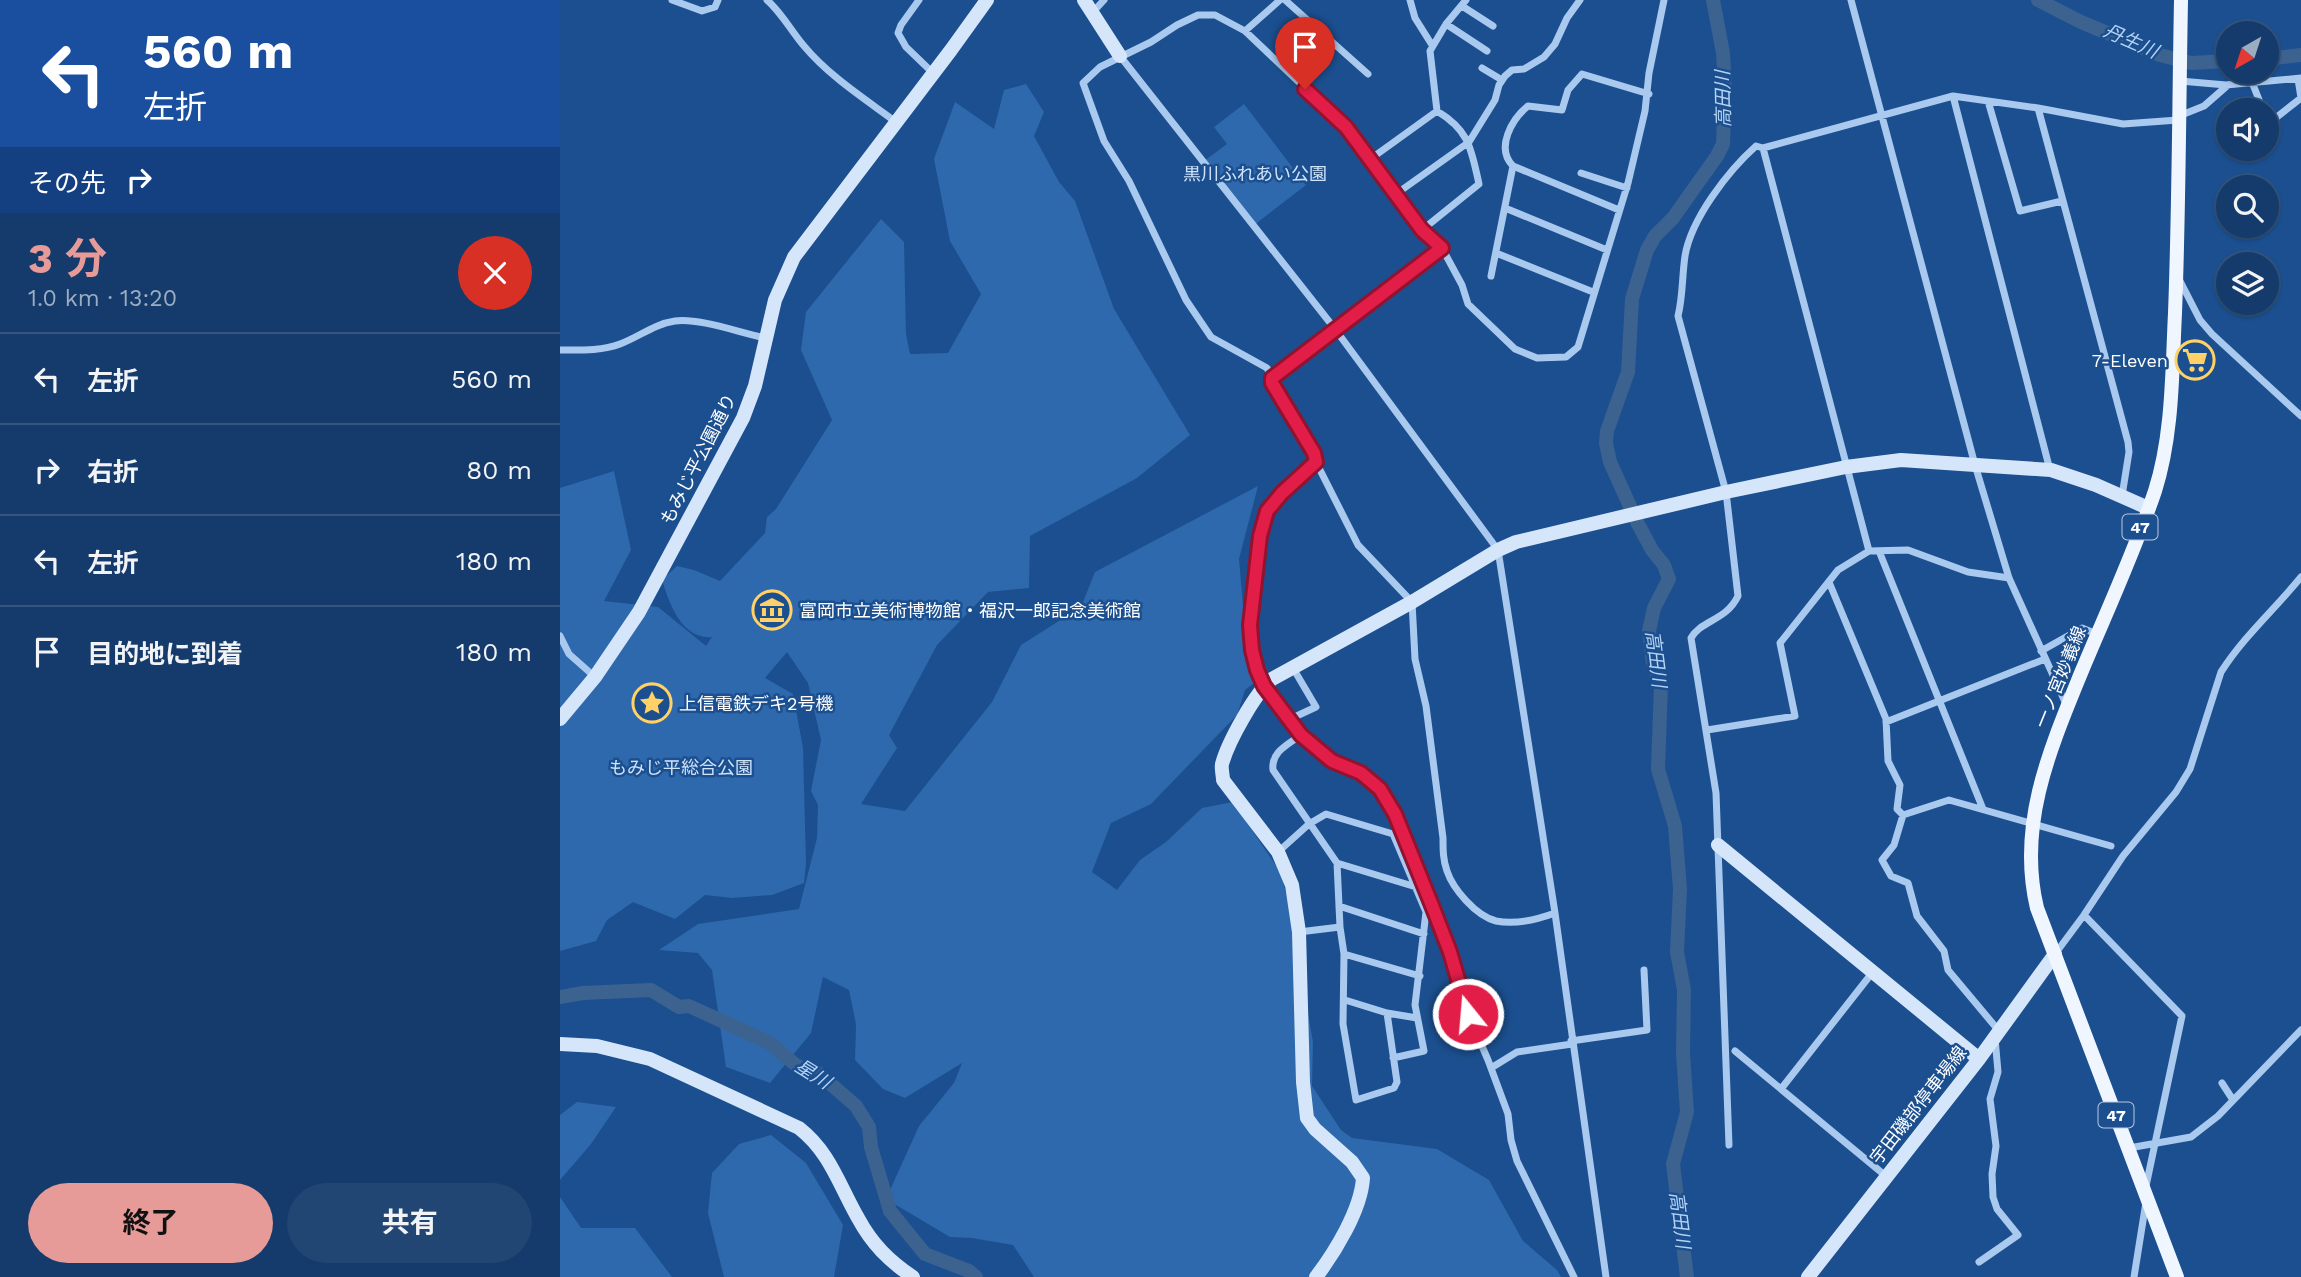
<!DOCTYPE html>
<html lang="ja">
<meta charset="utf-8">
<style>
:root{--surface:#143b6b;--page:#214673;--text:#f1f3f6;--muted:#9dadc1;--line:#33557e;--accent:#e69b98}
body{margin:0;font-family:"Work Sans","Noto Sans JP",sans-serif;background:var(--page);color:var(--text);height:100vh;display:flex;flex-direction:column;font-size:26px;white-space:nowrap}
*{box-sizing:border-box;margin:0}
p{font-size:23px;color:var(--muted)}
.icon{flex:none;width:38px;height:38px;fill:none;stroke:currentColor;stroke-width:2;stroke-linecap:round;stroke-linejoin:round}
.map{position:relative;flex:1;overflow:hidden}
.drawer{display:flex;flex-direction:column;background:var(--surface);width:560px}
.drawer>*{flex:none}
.top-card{background:#1a4fa0;color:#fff;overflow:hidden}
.needle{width:46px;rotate:219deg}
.buttons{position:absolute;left:1656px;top:21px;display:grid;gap:14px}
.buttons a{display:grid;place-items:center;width:63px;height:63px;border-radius:50%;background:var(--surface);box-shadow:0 2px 5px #0004,0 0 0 2px var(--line);font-size:35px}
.pin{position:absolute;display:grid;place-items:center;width:60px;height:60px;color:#fff;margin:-72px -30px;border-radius:50% 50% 50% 0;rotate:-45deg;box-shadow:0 0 7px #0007}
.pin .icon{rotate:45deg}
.me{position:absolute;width:77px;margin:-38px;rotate:343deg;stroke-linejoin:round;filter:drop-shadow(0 0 5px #0008)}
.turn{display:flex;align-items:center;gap:24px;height:147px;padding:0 28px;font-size:32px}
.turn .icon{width:91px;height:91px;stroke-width:2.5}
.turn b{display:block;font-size:49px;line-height:60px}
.then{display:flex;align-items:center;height:66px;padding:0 28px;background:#0003;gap:14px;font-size:26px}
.round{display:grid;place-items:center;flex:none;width:74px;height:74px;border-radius:37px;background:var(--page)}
.headline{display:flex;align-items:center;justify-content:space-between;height:119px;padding:0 28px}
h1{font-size:42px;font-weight:700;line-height:52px;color:var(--accent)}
.cta{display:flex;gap:14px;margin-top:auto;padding:14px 28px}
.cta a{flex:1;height:80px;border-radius:42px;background:var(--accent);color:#111;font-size:28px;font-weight:700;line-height:80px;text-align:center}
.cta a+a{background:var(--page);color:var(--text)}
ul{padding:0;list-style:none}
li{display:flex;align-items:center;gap:21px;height:91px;padding:0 28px;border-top:2px solid var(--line)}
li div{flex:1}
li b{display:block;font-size:26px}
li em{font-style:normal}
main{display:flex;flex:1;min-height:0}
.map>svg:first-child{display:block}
.green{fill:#2e69ad}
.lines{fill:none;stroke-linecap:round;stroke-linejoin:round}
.river{stroke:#3c6290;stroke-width:14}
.street{stroke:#a9c9ee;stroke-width:7}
.secondary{stroke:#d6e6fa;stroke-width:14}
.primary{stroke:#f0f6ff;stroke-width:14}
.route-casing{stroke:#92132f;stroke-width:18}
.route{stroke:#e11d48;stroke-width:12}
.labels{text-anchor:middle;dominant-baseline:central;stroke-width:5;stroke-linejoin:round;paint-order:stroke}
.shield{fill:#1b4f8f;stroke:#bbcadd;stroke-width:2}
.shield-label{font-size:16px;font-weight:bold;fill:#fff}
.park-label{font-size:18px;fill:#cfe3fa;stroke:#1b4f8f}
.poi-label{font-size:18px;fill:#fff;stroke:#1b4f8f;text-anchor:start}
.street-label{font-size:18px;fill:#fff;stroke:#1b4f8f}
.water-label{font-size:19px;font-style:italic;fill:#b5d3f5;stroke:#1b4f8f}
</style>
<main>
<section class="drawer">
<div class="top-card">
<div class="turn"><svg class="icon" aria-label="left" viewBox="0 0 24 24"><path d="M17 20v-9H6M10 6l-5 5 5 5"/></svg><div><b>560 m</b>左折</div></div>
<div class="then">その先<svg class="icon" aria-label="right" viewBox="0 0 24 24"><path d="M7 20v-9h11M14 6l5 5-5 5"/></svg></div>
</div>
<div class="headline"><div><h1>3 分</h1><p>1.0 km · 13:20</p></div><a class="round" style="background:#d93025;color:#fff"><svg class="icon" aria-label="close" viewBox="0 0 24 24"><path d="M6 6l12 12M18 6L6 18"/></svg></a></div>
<ul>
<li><svg class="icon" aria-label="left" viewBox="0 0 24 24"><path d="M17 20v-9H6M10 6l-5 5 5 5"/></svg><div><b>左折</b></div><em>560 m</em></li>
<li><svg class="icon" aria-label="right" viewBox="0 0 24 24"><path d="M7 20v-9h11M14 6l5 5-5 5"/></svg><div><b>右折</b></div><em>80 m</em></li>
<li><svg class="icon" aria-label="left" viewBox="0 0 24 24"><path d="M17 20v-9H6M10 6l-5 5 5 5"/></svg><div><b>左折</b></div><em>180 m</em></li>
<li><svg class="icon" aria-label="arrive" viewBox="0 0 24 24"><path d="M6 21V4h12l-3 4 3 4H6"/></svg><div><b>目的地に到着</b></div><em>180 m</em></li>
</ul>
<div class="cta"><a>終了</a><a>共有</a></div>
</section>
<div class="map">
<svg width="1741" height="1277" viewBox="0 0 1741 1277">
<rect width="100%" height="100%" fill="#1b4f8f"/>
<path class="green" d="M 466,84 L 484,112 L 474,136 L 499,182 L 515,201 L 554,309 L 630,435 L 577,478 L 470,536 L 469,588 L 428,592 L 377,645 L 329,735 L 337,748 L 301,804 L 345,811 L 432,702 L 461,645 L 521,607 L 535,572 L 698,486 L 679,559 L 685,629 L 694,683 L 685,690 L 677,715 L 591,804 L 551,823 L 532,872 L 557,890 L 580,860 L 606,842 L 642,808 L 673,802 L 721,873 L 730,911 L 753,1042 L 752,1086 L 781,1130 L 792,1138 L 877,1149 L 929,1180 L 963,1241 L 997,1270 L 1001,1277 L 474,1277 L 453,1245 L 412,1238 L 390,1237 L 326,1199 L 359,1126 L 394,1083 L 402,1063 L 345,1098 L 323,1089 L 295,1060 L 296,1024 L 289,990 L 263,977 L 251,1033 L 210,1083 L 166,1067 L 152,970 L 138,953 L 99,950 L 138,924 L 239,909 L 257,838 L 258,805 L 251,791 L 261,740 L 248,683 L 227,652 L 205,678 L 233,694 L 243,748 L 246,864 L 244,883 L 212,895 L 172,898 L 145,895 L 115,919 L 73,902 L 47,920 L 36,941 L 0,951 L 0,488 L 54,471 L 71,550 L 44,601 L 98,607 L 146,646 L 152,637 C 122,640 109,603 102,580 L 117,566 L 134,570 L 160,581 L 205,533 L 207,517 L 216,509 L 272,420 L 241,350 L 246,312 L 321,219 L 344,242 L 346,334 L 350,354 L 388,353 L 421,294 L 390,241 L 374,159 L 395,102 L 434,129 L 444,90 Z
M 684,104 L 746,185 L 693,226 L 644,161 L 667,144 L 654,127 Z
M 17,1102 L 56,1107 L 31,1144 L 0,1180 L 0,1115 Z
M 211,1135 L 246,1163 L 283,1225 L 274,1277 L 164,1277 L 148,1213 L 152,1173 L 179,1144 Z
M 0,1197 L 21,1228 L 75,1228 L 112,1277 L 0,1277 Z"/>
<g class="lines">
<path class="river" d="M 1478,0 L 1521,22 L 1600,55 L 1631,63 L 1668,61
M 1706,59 L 1741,55
M 0,997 L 23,993 L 91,990 L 119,1007 L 129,1006 L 210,1043 L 237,1066 L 258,1073 L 296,1106 L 309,1127 L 311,1147 L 330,1211 L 365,1254 L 409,1271 L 416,1277
M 1127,1277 L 1113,1164 L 1127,1112 L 1123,1053 L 1124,990 L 1117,952 L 1120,889 L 1115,826 L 1098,769 L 1101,685 L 1093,664 L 1089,631 L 1094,608 L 1109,579 L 1104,565 L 1092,550 L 1078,524 L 1050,462 L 1046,443 L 1047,431 L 1068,372 L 1072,299 L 1087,250 L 1095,236 L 1113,218 L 1157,156 L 1163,144 L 1165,90 L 1163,53 L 1153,0"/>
<path class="street" d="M 112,0 L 142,11 L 155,7 L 158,0
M 207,0 C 222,13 231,31 244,46 C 269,76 305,99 336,122
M 359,0 L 341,25 L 338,33 L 346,47 L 373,73
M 725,0 L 808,74
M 850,0 L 855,18 L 872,45
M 1291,0 L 1415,465 L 1449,578 L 1506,704
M 902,6 L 933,26
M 533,12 L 544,0
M 886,24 L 927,51
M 685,31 L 720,0
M 560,56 L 775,329 L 938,550 L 995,913 L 1046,1277
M 922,68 L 942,80
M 1738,79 L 1741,98
M 1620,81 L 1666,85 L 1741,78
M 1692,82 L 1703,110
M 1393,96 L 1490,470
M 1428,101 L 1460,211 L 1502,201
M 1478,108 L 1568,442 L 1569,452 L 1562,496
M 1619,116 L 1644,106 L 1668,85
M 1706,119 L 1708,124 L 1741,98
M 1203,148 L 1309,551
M 809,160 L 877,111
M 1021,173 L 1067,188
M 836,194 L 909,142 L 935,100 L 939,85 L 945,76 L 952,70 L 964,69 L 984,57 L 995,44 L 1007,18 L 1020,0
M 945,208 L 1047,250
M 1059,210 L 953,166 C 935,148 952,119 968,106 L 1002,110 L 1008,90 L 1022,74 L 1089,94
M 862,230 L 919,184 C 911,149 910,131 877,111 L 870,51 L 886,24 L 906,0
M 882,248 L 902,285 L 908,304 L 955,349 L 977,358 L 1006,357 L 1018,347 L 1068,183 L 1085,111 L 1089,73 L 1104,0
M 936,253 L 1033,292
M 931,276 L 953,166
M 1619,279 L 1640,320 L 1652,334 L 1741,416
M 0,350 C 19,350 42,351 60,344 C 79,337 94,324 115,321 C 141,318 180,333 206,338
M 712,378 L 882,248 L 862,230 L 786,127 L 685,31 L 655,15 L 638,15 L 617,25 L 591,42 L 540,67 L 523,83 L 544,141 L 569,181 L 626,300 L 651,337 L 707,368 L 712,378 L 711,383 L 754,453 L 756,462 L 798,545 L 852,602 L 855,659 L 866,706 L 883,838 C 883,850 883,860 887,871 C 893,889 916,916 936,921 C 956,925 976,920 995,913
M 756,462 L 722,493 L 707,511 L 700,536 L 690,625 L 692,650 L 697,669 L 704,686 L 741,735 L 772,761 L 801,773 L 820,789 L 835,814 L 890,952 L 908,1014 L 928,1060 L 948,1114 L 951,1140 L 957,1161 L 1014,1277
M 1319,551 L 1423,809
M 1269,582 L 1326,719 L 1328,761 L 1340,785 L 1337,809 L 1343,815 L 1389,800 L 1551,846
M 0,636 L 9,654 L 35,677
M 1481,651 L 1522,628 L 1537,634
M 728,720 L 756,707 L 733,668
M 1326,722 L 1485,659
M 1147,730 L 1235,716 L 1220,643 L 1278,570 L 1309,551 L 1348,550 L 1408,572 L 1449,578
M 741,735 C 727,745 711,752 713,770 L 777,863 L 780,927 L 784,954 L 783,1024 L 796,1100 L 834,1088 L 837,1082 L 827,1013 L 785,1000
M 1343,815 L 1334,845 L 1322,860 L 1331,876 L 1348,883 L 1357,916 L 1384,951 L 1388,970 L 1439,1031
M 718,852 L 749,824 L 766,814 L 833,834 L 866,912 L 855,1005 L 864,1051 L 833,1058
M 777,863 L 856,887
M 779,906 L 864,934
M 1524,915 L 1622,1016 L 1586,1186
M 739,932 L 780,927
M 784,954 L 860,976
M 1495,954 L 1524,915 L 1563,856 L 1616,792 L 1630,769 L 1661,672 C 1684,636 1715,609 1741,577
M 827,1013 L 857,1018
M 1011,1041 L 1087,1030 L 1084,970
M 1175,1051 L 1327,1177
M 931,1068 L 957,1052 L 1012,1044
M 1662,1083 L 1673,1100
M 1221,1089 L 1312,973
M 1169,1145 L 1156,793 L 1131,638 C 1141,620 1166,621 1178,596 L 1166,492 L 1118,316 C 1123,296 1122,276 1125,256 C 1131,219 1168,171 1196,146 L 1203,148 L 1393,96 L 1478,108 L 1563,124 L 1618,120
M 1569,1148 L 1631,1137 L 1658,1116 L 1741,1030
M 1419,1262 L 1458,1235 L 1437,1209 L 1433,1197 L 1432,1174 L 1436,1146 L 1430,1099 L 1438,1072 L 1435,1038
M 1574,1277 L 1586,1202"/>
<path class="secondary" d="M 524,0 L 560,56
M 0,719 L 35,677 L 79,612 L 183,418 L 195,386 L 215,300 L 234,257 L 391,50 L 427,0
M 1158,845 L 1419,1059
M 0,1044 L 37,1046 L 90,1059 L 239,1128 C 270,1152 279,1185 298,1218 C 312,1244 329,1261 353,1277
M 756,1277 C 775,1252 801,1210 803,1178 L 792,1162 L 755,1129 L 747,1118 L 743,1082 L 739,932 L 732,885 L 718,852 L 663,780 C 663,775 661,769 662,764 C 668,742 695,693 712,679 L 852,602 L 938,550 L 956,542 L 1166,492 L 1286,467 L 1341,460 L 1491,470 L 1536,485 L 1588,508
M 1248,1277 L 1419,1059 L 1495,954"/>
<path class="primary" d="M 1617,1277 L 1477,908 C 1457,825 1490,749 1521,673 C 1546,613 1574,553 1595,491 C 1613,434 1612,372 1615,313 C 1619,209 1619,104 1621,0"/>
</g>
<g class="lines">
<g class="route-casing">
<path id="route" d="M 745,89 L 786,127 L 862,230 L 882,248 L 712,378 L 712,383 L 754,453 L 756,462 L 722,493 L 707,511 L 700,536 L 690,625 L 692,650 L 697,670 L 704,686 L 741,735 L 772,761 L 801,773 L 820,789 L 835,814 L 873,908 L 890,952 L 908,1014"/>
</g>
<use href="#route" class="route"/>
</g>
<defs>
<g id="supermarket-ring" transform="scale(2.0125)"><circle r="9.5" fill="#1b4f8f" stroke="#ffd166" stroke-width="1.5"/><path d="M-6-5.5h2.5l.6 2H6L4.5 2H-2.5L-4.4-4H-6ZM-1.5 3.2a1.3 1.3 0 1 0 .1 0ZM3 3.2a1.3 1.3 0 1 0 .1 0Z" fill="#ffd166"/></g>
<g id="museum-ring" transform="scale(2.0125)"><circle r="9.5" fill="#1b4f8f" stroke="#ffd166" stroke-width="1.5"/><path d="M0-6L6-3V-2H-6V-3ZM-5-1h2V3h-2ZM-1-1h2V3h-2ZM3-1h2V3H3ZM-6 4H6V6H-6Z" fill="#ffd166"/></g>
<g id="sight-ring" transform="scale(2.0125)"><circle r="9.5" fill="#1b4f8f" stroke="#ffd166" stroke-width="1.5"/><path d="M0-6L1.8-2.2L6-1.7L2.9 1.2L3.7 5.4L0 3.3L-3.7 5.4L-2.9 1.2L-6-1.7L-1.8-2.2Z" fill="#ffd166"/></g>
</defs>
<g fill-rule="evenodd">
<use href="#supermarket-ring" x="1635" y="360"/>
<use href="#museum-ring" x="212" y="610"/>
<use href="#sight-ring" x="92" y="703"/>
</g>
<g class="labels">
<g class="shield">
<rect x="1562.5" y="514.5" width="35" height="25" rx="5"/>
<rect x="1538.5" y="1102.5" width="35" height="25" rx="5"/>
</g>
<g class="shield-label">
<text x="1580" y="527">47</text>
<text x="1556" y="1115">47</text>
</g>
<g class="park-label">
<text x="695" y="173">黒川ふれあい公園</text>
<text x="121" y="767">もみじ平総合公園</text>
</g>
<g class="poi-label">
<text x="1608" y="360" text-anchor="end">7-Eleven</text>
<text x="239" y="610">富岡市立美術博物館・福沢一郎記念美術館</text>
<text x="119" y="703">上信電鉄デキ2号機</text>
</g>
<g class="street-label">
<text transform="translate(138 459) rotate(-63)">もみじ平公園通り</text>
<text transform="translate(1500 677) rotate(-68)">一ノ宮妙義線</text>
<text transform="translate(1358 1105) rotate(-52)">宇田磯部停車場線</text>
</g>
<g class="water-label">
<text transform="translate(1571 41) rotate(24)">丹生川</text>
<text transform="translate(1163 99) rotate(-91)">高田川</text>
<text transform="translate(1096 659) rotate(83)">高田川</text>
<text transform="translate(253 1074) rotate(32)">星川</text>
<text transform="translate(1120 1220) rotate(83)">高田川</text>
</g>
</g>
</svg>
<div class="buttons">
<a><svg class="needle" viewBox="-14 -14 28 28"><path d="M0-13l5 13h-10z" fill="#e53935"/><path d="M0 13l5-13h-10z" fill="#9dadc1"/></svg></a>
<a><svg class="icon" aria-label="sound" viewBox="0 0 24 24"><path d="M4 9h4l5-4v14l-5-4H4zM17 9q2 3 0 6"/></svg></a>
<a><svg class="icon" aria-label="search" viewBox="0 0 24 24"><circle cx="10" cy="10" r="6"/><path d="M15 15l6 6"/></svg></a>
<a><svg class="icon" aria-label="layers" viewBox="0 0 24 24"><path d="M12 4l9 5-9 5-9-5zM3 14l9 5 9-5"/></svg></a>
</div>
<div class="pin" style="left:745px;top:89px;background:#d93025"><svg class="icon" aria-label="arrive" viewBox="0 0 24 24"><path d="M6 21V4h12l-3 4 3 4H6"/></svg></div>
<svg class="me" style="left:908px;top:1014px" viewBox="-20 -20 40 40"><circle r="17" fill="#e11d48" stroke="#fff" stroke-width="3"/><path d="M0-11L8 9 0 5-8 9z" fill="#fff"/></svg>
</div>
</main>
